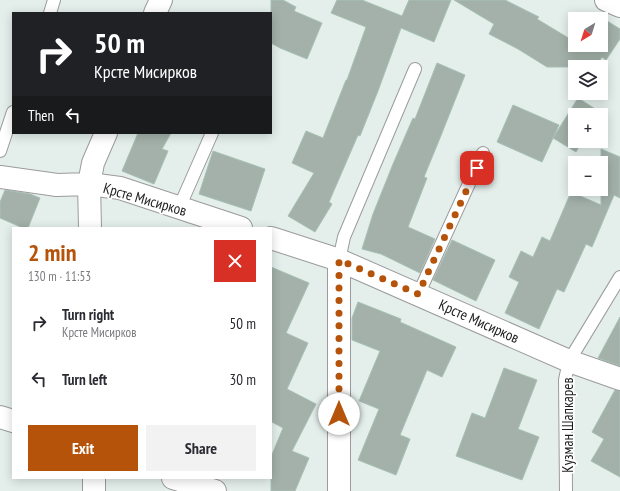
<!DOCTYPE html>
<meta charset="utf-8">
<style>
:root{--surface:#fff;--page:#f2f2f3;--text:#2b2b33;--muted:#7c7c81;--accent:#b45309}
body{margin:0;font-family:"PT Sans Narrow",sans-serif;background:var(--page);color:var(--text);height:100vh;display:flex;flex-direction:column;font-size:15px;white-space:nowrap}
*{box-sizing:border-box;margin:0}
p{font-size:13px;color:var(--muted)}
.icon{flex:none;width:22px;height:22px;fill:none;stroke:currentColor;stroke-width:2;stroke-linecap:round;stroke-linejoin:round}
.map{position:relative;flex:1;overflow:hidden}
.sheet{position:absolute;left:12px;top:227px;width:260px;height:252px;display:flex;flex-direction:column;background:var(--surface);border-radius:0px;box-shadow:0 2px 10px #0003}
.sheet>*{flex:none}
.banner{position:absolute;left:12px;top:12px;width:260px;height:122px;border-radius:0px;box-shadow:0 2px 10px #0003;background:#202124;color:#fff;overflow:hidden}
.needle{width:26px;rotate:218deg}
.buttons{position:absolute;left:568px;top:12px;display:grid;gap:8px}
.buttons a{display:grid;place-items:center;width:40px;height:40px;border-radius:0px;background:var(--surface);box-shadow:0 2px 10px #0003;font-size:20px}
.pin{position:absolute;display:grid;place-items:center;width:34px;height:34px;color:#fff;margin:-17px;border-radius:8px;box-shadow:0 2px 6px #0006}
.me{position:absolute;width:44px;margin:-22px;rotate:0deg;stroke-linejoin:round;filter:drop-shadow(0 0 3px #0008)}
.turn{display:flex;align-items:center;gap:14px;height:84px;padding:0 16px;font-size:18px}
.turn .icon{width:52px;height:52px;stroke-width:2.5}
.turn b{display:block;font-size:28px;line-height:34px}
.then{display:flex;align-items:center;height:38px;padding:0 16px;background:#0003;gap:8px;font-size:15px}
.round{display:grid;place-items:center;flex:none;width:42px;height:42px;border-radius:0px;background:var(--page)}
.headline{display:flex;align-items:center;justify-content:space-between;height:68px;padding:0 16px}
h1{font-size:24px;font-weight:700;line-height:30px;color:var(--accent)}
.action{display:flex;gap:8px;margin-top:auto;padding:8px 16px}
.action a{flex:1;height:46px;border-radius:0px;background:var(--accent);color:#fff;font-size:16px;font-weight:700;line-height:46px;text-align:center}
.action a+a{background:var(--page);color:var(--text)}
ul{padding:0;list-style:none}
li{display:flex;align-items:center;gap:12px;height:56px;padding:0 16px}
li div{flex:1}
li b{display:block;font-size:15px}
li em{font-style:normal}
.map>svg:first-child{display:block}
.building{fill:#a3b1aa;stroke:#a6c1b3}
.lines{fill:none;stroke-linecap:round;stroke-linejoin:round}
.service-casing{stroke:#9b9b9b;stroke-width:14}
.minor-casing{stroke:#9b9b9b;stroke-width:24}
.service{stroke:#fff;stroke-width:12}
.minor{stroke:#fff;stroke-width:22}
.route{stroke:#b45309;stroke-width:7;stroke-dasharray:0 12.6}
.labels{text-anchor:middle;dominant-baseline:central;stroke-width:3.5;stroke-linejoin:round;paint-order:stroke}
.street-label{font-size:15px;fill:#1e1e1e;stroke:#fff}
</style>
<div class="map">
<svg width="620" height="491" viewBox="0 0 620 491">
<rect width="100%" height="100%" fill="#e4efec"/>
<path class="building" d="M 271,0 L 283,0 L 296,7 L 294,11 L 322,23 L 307,59 L 280,48 L 271,43 Z
M 337,0 L 362,0 L 402,16 L 409,0 L 451,0 L 434,42 L 401,28 L 378,91 L 360,136 L 358,135 L 329,202 L 332,204 L 315,232 L 288,216 L 314,173 L 292,163 L 306,131 L 323,138 L 346,80 L 347,80 L 366,27 L 331,13 Z
M 454,0 L 505,0 L 539,17 L 537,19 L 575,42 L 575,45 L 601,45 L 601,19 L 597,19 L 599,16 L 620,29 L 620,39 L 606,60 L 602,57 L 595,67 L 547,67 L 518,49 L 489,34 L 494,24 Z
M 437,63 L 465,75 L 440,138 L 424,177 L 427,178 L 408,227 L 435,239 L 420,273 L 381,254 L 362,249 L 373,214 L 393,164 L 413,118 L 415,119 Z
M 578,98 L 600,112 L 598,115 L 575,115 L 575,141 L 582,141 L 576,152 L 553,138 Z
M 513,105 L 559,125 L 542,162 L 497,142 Z
M 138,133 L 171,133 L 162,149 L 168,151 L 154,184 L 122,171 Z
M 601,149 L 620,157 L 620,198 L 614,195 L 592,247 L 586,244 L 564,292 L 557,289 L 539,329 L 505,313 L 519,282 L 509,277 L 521,251 L 533,257 L 542,237 L 550,241 L 571,192 L 601,205 Z
M 213,151 L 265,169 L 251,211 L 199,194 Z
M 5,190 L 30,194 L 40,198 L 28,228 L 23,228 L 0,218 L 0,202 Z
M 452,240 L 495,260 L 476,301 L 433,280 Z
M 271,267 L 309,283 L 286,333 L 308,343 L 287,389 L 316,404 L 292,451 L 309,458 L 295,491 L 271,491 L 271,457 L 283,428 L 272,422 L 271,424 Z
M 358,302 L 401,319 L 400,322 L 456,347 L 442,377 L 427,370 L 400,435 L 410,439 L 396,475 L 358,460 L 379,409 L 359,401 L 380,351 L 352,340 L 352,318 Z
M 620,317 L 620,366 L 598,358 Z
M 504,368 L 537,380 L 518,429 L 539,437 L 522,480 L 456,456 L 472,413 L 485,418 Z
M 615,390 L 620,391 L 620,477 L 591,461 L 604,439 L 592,432 Z"/>
<g class="lines">
<g class="service-casing">
<path id="service" d="M 50,13 L 54,0
M 0,151 L 13,112
M 179,208 L 212,133
M 339,260 L 344,237 L 415,69
M 418,295 L 483,153
M 566,491 L 565,380 L 569,361 L 620,277"/>
</g>
<g class="minor-casing">
<path id="minor" d="M 606,0 L 620,6
M 155,13 L 161,0
M 0,177 L 57,185 L 89,184 L 120,188 L 241,228
M 90,228 L 89,184 L 93,163 L 106,133
M 271,238 L 339,260 L 569,361 L 620,379
M 339,260 L 339,491
M 0,417 L 13,421
M 94,478 L 94,491
M 173,478 L 215,491"/>
</g>
<use href="#service" class="service"/>
<use href="#minor" class="minor"/>
</g>
<g class="lines">
<path class="route" d="M 339,414 L 339,260 L 418,294 L 477,168"/>
</g>
<g class="labels">
<g class="street-label">
<text transform="translate(145 199) rotate(16)">Крсте Мисирков</text>
<text transform="translate(479 321) rotate(24)">Крсте Мисирков</text>
<text transform="translate(567 425) rotate(-90)">Кузман Шапкарев</text>
</g>
</g>
</svg>
<div class="buttons">
<a><svg class="needle" viewBox="-14 -14 28 28"><path d="M0-13l5 13h-10z" fill="#e53935"/><path d="M0 13l5-13h-10z" fill="#7c7c81"/></svg></a>
<a><svg class="icon" aria-label="layers" viewBox="0 0 24 24"><path d="M12 4l9 5-9 5-9-5zM3 14l9 5 9-5"/></svg></a>
<a>+</a>
<a>−</a>
</div>
<div class="pin" style="left:477px;top:168px;background:#d93025"><svg class="icon" aria-label="arrive" viewBox="0 0 24 24"><path d="M6 21V4h12l-3 4 3 4H6"/></svg></div>
<svg class="me" style="left:339px;top:414px" viewBox="-20 -20 40 40"><circle r="19" fill="#fff"/><path d="M0-13L10 11 0 6-10 11z" fill="#b45309"/></svg>
<div class="banner">
<div class="turn"><svg class="icon" aria-label="right" viewBox="0 0 24 24"><path d="M7 20v-9h11M14 6l5 5-5 5"/></svg><div><b>50 m</b>Крсте Мисирков</div></div>
<div class="then">Then<svg class="icon" aria-label="left" viewBox="0 0 24 24"><path d="M17 20v-9H6M10 6l-5 5 5 5"/></svg></div>
</div>
<section class="sheet">
<div class="headline"><div><h1>2 min</h1><p>130 m · 11:53</p></div><a class="round" style="background:#d93025;color:#fff"><svg class="icon" aria-label="close" viewBox="0 0 24 24"><path d="M6 6l12 12M18 6L6 18"/></svg></a></div>
<ul>
<li><svg class="icon" aria-label="right" viewBox="0 0 24 24"><path d="M7 20v-9h11M14 6l5 5-5 5"/></svg><div><b>Turn right</b><p>Крсте Мисирков</p></div><em>50 m</em></li>
<li><svg class="icon" aria-label="left" viewBox="0 0 24 24"><path d="M17 20v-9H6M10 6l-5 5 5 5"/></svg><div><b>Turn left</b></div><em>30 m</em></li>
</ul>
<div class="action"><a>Exit</a><a>Share</a></div>
</section>
</div>
